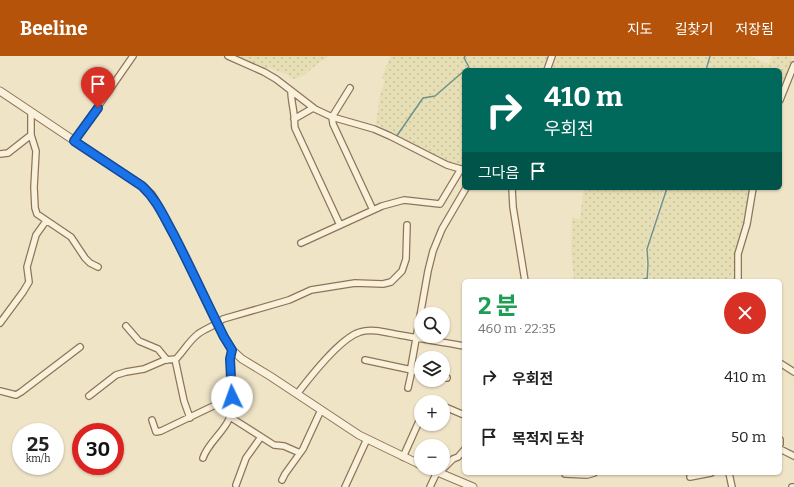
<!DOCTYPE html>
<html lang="ko">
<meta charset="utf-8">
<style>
:root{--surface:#fff;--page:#f2f2f2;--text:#222;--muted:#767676;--accent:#b45309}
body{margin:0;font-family:Bitter,"Noto Sans KR",serif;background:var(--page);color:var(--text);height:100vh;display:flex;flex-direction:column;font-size:15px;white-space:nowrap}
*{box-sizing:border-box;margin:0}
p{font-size:13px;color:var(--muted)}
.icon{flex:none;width:22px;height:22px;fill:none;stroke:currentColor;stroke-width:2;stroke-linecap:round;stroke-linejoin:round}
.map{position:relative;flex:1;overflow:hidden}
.side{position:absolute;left:462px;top:223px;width:320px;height:196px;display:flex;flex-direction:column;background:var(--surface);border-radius:6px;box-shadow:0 1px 3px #0004}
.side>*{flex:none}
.banner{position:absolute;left:462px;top:12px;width:320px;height:122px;border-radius:6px;box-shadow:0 1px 3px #0004;background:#00695c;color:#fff;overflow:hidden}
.tools{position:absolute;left:414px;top:251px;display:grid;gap:8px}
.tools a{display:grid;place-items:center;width:36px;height:36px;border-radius:50%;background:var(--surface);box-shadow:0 1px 3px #0004;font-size:20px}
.speed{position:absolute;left:12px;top:367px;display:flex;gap:8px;font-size:20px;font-weight:700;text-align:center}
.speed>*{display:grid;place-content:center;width:52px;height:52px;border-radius:50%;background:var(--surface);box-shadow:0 1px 3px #0004;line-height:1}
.speed small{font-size:10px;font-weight:400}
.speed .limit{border:6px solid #d22;background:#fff;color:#111}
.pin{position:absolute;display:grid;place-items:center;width:34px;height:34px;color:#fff;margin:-41px -17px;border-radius:50% 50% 50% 0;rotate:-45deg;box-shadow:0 0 4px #0007}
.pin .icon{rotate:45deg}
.me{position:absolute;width:44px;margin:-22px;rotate:357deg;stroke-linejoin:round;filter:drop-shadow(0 0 3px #0008)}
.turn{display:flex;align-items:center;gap:14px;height:84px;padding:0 16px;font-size:18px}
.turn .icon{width:52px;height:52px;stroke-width:2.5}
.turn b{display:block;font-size:28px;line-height:34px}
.then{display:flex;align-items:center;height:38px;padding:0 16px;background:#0003;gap:8px;font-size:15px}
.round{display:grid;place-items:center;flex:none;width:42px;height:42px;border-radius:21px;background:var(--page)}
.overview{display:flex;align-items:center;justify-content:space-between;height:68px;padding:0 16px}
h1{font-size:24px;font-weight:700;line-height:30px;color:#1e9e55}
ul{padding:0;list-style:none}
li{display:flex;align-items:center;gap:12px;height:60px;padding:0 16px}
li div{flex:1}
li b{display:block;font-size:15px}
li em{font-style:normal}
header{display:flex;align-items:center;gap:24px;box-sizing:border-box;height:56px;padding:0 20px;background:var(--accent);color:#fff}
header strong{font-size:19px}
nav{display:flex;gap:22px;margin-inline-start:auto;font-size:14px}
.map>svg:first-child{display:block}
.farmland{fill:url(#farmland-dots)}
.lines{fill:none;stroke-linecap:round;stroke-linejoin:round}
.stream{stroke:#6e938a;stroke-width:1.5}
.minor-casing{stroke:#8d755b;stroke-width:8}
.tertiary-casing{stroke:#8d755b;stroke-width:9}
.minor{stroke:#faf1db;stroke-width:5.5}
.tertiary{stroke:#faf1db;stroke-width:7}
.route-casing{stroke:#114b97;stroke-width:10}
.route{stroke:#1a73e8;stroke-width:7}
</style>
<header>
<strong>Beeline</strong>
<nav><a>지도</a><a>길찾기</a><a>저장됨</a></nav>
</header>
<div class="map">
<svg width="794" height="431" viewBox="0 0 794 431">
<defs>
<pattern id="farmland-dots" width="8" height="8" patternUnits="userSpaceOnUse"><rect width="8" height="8" fill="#e6deb4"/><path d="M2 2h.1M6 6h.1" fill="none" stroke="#c6bf9a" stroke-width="1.8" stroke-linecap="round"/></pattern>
</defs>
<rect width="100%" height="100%" fill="#f0e4c7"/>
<path class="farmland" d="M 238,0 L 329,0 L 325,4 L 321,5 L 303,20 L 296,23 L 291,22 L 286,18 L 269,12 L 266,13 L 239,2 L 237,1 Z
M 390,0 L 550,0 L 545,14 L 464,14 L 464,111 L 449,107 L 376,68 L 380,39 L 385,24 L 382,22 Z
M 554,0 L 709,0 L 704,14 L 549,14 Z
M 711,0 L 749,0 L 769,8 L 772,0 L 793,0 L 780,34 L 780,14 L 707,14 Z
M 584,132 L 665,132 L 645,194 L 646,210 L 645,225 L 574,225 L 571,195 L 572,161 L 580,164 Z
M 668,132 L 750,132 L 747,152 L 736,198 L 735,225 L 648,225 L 649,208 L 647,199 L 648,193 Z"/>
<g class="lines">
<path class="stream" d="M 465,14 L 469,11 L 464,2 L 465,0
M 706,14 L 710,0
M 396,81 L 423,42 L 435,40 L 464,15
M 597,225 L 641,224 L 647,222
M 647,225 L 648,208 L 647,193 L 667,132"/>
<g class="minor-casing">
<path id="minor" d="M 228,0 L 264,16 L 276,23 L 315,53 L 332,61 L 374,73 L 390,80 L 447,109 L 464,114
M 547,14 L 552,0
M 350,32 L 332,61 L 333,68 L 373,154
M 291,35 C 291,43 293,50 294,59 C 295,64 294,67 295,72 L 340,169
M 780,44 L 794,9
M 31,57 L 31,79 L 36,95 L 34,131 L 35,152 L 37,158 L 71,181 L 85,202 L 90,207 L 98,211
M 294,63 L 313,52
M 74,85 L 133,0
M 0,98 L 8,97 L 31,79
M 512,132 L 513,151 L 525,225
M 301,187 L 382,150 L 404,144 L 440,148 L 461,113
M 738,225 L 738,198 L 747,168 L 753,132
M 0,267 L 23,236 L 29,226 L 27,211 L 36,179 L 46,165
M 126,270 L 139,285 L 158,293 L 167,304
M 175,303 L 184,345 L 190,362
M 365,304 L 421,316
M 780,307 L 794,316
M 443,321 L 447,322
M 408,332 L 412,314 L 411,311 L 428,215 L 433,195 L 442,173 L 466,132
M 0,335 L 16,339 L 21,336 L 80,291
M 297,338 C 310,321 340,282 360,276 C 372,272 388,277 400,279 C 421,283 443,286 464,290
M 89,340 L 116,319 L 126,316 L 144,313 L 165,304 L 176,303 C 184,295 188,286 198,278 C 206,272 215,270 223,263 L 289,244 L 311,234 L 355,227 L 383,228 L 391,226 L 402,215 L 406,203 L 407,169
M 443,350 L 464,359
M 230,361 L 274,389 L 284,390 L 300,397
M 152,364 L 156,376 L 161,375 L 232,341
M 780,384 L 780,388
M 780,393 L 794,400
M 403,401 L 421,361
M 203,402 C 208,387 223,377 229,363 C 236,346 228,314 232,294
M 439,417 L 453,403 L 458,401 L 464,394
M 729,417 L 732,431
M 565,418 L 587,419 L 594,417
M 690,421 L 711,417
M 282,424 L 285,418 L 303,393 L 321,354
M 236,429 L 246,402 L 261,381
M 345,431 L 367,383
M 430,431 L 437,416
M 792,431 L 794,431"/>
</g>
<g class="tertiary-casing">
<path id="tertiary" d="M 0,35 L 142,130 L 151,138 L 156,146 L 181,193 L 224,281 L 232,294 L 242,303 L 270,320 L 359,379 L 421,409
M 428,412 L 473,431"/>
</g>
<use href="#minor" class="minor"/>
<use href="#tertiary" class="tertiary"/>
</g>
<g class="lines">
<g class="route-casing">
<path id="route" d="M 98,52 L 74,85 L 142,130 C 157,144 164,161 174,179 C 191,212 207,247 224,281 L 232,294 L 230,303 L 232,341"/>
</g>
<use href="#route" class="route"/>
</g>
</svg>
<div class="tools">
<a><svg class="icon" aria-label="search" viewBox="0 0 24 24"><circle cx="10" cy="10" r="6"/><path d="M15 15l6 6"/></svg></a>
<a><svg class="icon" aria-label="layers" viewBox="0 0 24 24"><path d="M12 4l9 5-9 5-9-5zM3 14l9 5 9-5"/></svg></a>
<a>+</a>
<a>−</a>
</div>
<div class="speed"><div>25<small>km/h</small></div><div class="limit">30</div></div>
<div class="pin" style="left:98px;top:52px;background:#d93025"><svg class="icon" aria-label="arrive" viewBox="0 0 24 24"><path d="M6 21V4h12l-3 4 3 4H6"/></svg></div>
<svg class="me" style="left:232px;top:341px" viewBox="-20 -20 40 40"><circle r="19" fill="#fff"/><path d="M0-13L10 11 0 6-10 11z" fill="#1a73e8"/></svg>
<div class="banner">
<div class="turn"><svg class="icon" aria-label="right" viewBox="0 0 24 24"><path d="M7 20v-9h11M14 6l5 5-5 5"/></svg><div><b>410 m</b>우회전</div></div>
<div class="then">그다음<svg class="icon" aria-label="arrive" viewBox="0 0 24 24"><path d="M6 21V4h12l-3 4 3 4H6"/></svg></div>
</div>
<section class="side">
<div class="overview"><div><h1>2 분</h1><p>460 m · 22:35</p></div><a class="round" style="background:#d93025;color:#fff"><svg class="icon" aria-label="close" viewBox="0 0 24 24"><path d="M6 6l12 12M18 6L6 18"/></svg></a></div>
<ul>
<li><svg class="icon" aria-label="right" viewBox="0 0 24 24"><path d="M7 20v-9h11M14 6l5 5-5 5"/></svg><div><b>우회전</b></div><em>410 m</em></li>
<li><svg class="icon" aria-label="arrive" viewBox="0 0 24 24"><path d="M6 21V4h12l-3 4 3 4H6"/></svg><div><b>목적지 도착</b></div><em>50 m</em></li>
</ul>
</section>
</div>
